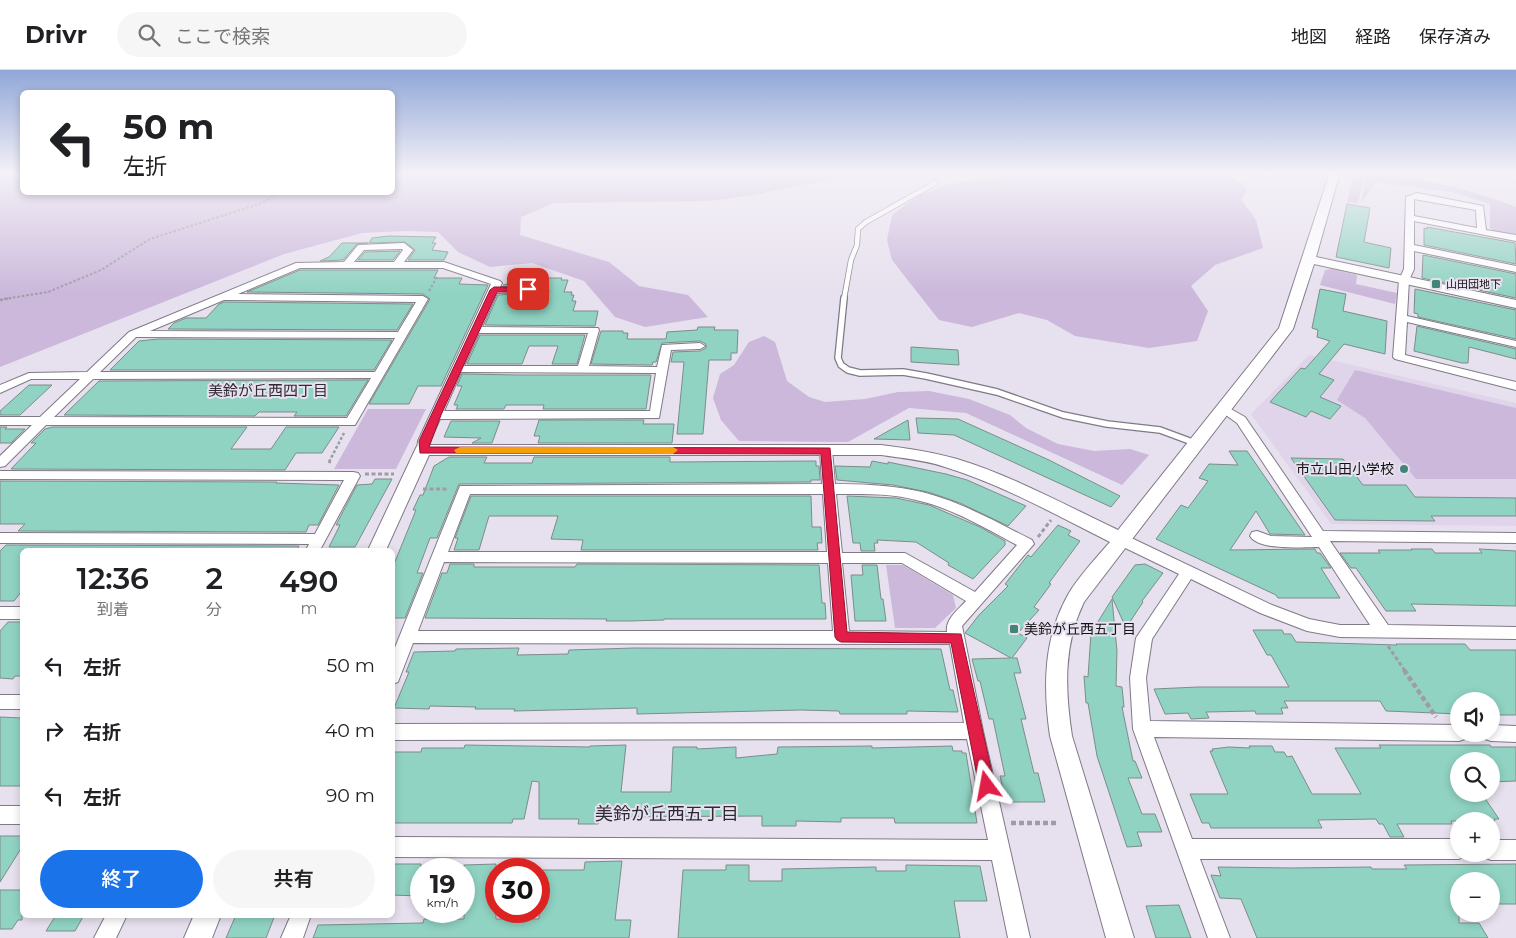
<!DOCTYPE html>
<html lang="ja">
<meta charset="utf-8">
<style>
:root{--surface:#fff;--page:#f6f6f6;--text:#202124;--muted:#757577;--line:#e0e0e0;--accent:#1a73e8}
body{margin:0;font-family:Montserrat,"Noto Sans JP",sans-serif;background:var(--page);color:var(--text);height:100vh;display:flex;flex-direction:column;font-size:19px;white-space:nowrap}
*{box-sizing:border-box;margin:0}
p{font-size:16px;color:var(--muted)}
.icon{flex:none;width:28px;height:28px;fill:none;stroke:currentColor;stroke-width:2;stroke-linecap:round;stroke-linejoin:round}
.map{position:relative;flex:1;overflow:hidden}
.sheet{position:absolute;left:20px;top:478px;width:375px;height:370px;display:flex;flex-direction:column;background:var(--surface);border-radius:8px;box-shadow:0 2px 8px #0003}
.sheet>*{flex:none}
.hud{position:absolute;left:20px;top:20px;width:375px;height:105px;border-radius:8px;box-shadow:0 2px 8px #0003;background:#fff;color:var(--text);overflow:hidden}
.fabs{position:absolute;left:1450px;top:622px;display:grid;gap:10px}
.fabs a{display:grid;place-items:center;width:50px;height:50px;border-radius:50%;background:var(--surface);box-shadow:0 2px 8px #0003;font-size:25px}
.speed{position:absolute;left:410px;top:788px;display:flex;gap:10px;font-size:25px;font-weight:700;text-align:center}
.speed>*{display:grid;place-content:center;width:65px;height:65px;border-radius:50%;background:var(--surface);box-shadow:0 2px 8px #0003;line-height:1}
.speed small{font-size:12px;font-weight:400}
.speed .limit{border:8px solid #d22;background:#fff;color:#111}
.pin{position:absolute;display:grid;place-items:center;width:42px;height:42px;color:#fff;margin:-21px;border-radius:10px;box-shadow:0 2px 8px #0006}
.me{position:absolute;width:55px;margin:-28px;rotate:347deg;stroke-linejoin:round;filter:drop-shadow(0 0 4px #0008)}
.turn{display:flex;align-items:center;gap:18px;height:105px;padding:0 20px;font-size:22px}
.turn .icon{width:65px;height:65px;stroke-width:2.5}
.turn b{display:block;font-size:35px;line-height:42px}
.eta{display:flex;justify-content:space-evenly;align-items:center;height:85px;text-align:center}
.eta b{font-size:30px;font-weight:600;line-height:35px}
.primary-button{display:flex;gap:10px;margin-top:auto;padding:10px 20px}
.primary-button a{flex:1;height:58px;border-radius:30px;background:var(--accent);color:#fff;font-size:20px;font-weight:600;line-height:58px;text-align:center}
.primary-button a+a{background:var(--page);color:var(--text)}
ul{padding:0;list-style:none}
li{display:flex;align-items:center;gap:15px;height:65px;padding:0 20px}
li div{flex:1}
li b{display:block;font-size:19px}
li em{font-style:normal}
header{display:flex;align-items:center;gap:30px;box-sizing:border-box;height:70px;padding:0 25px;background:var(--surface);border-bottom:1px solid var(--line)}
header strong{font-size:24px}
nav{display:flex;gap:28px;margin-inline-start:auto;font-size:18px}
.search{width:350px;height:45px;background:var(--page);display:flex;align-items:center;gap:12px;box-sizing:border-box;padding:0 18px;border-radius:28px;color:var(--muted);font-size:19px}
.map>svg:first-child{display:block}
.built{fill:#dfd4e9}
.green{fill:#cbb8db}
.building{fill:#90d3c3;stroke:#7c8d89}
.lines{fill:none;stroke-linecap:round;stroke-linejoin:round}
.service-far1-casing{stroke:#807986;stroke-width:6}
.service-casing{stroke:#807986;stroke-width:8}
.minor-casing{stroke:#807986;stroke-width:2}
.tertiary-casing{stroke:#807986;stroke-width:2}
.path-far3{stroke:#a19ba6;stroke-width:2;stroke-dasharray:2.5 2;stroke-linecap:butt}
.path-far2{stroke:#a19ba6;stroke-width:2.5;stroke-dasharray:3 2;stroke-linecap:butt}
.path-far1{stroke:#a19ba6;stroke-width:3;stroke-dasharray:4 2.5;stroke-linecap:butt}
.path{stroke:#a19ba6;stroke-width:4.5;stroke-dasharray:5 3;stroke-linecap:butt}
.service-far1{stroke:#fff;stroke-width:4.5}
.service{stroke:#fff;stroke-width:5.5}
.minor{fill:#fff;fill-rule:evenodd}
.tertiary{fill:#fff;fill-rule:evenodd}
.route{fill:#e11d48;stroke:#92132f}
.slow{fill:#f59e0b}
.poi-dot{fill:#428577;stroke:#e7e0ee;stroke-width:2}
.labels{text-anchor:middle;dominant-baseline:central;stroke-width:4;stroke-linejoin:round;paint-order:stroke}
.far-poi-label{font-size:11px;fill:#141116;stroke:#e7e0ee;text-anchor:start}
.poi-label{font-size:14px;fill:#141116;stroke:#e7e0ee;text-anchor:end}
.neighbourhood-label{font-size:15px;fill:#2f2934;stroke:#e7e0ee}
.near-neighbourhood-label{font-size:18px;fill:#2f2934;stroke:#e7e0ee}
</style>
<header>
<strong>Drivr</strong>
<div class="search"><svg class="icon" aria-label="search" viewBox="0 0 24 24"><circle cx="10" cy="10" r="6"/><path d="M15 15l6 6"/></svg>ここで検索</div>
<nav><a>地図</a><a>経路</a><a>保存済み</a></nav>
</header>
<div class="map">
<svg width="1516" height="868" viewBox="0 0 1516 868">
<rect width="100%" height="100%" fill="#e7e0ee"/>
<path class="built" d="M 1309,285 L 1516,333 L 1516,456 L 1331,454 L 1251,344 Z"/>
<path class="green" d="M 0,102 L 22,102 L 22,122 L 392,122 L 393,102 L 866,102 L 754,125 L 710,131 L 554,133 L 521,147 L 520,165 L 609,192 L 639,216 L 688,225 L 708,247 L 645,257 L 615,247 L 584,211 L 532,193 L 490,197 L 458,182 L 438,162 L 405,161 L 362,163 L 284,184 L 0,297 Z
M 1020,102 L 1226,102 L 1248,119 L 1241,129 L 1256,150 L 1263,178 L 1215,195 L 1191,216 L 1208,241 L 1197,271 L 1149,278 L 1075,266 L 1047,250 L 1019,243 L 972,257 L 939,250 L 892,190 L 887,170 L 892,145 L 919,125 L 948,115 Z
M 1354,104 C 1412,104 1462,117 1516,137 L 1516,165 L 1494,161 L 1490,158 L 1490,134 L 1451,122 L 1376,112 L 1361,133 L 1366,108 L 1364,108 L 1358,133 L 1347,132 Z
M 1332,199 L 1357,205 L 1356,214 L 1397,223 L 1395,234 L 1320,215 L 1325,200 Z
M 764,266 L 775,272 L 787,311 L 809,327 L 825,332 L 865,329 L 898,322 L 929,321 L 969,329 L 1010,345 L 1026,358 L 1058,374 L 1094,381 L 1130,379 L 1149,385 L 1122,415 L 966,343 L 909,338 L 848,372 L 739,371 L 721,350 L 713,328 L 720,304 L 734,295 L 749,272 Z
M 1355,300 L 1516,338 L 1516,409 L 1416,409 L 1365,348 L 1337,330 Z
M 368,339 L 426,339 L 396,399 L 334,399 Z
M 886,495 L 903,495 L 953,525 L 956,538 L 935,558 L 895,558 Z"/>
<path class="building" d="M 1347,134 L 1370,138 L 1364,172 L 1391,178 L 1389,198 L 1336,187 Z
M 1427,157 L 1515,173 L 1516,194 L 1424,175 L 1424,158 L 1427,159 Z
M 389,166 L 436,167 L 432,173 L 436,173 L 432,180 L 448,182 L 444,190 L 408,190 L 415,180 L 405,172 L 369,173 L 372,168 Z
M 342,173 L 368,173 L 357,174 L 343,190 L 320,191 L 329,187 Z
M 400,181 L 393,190 L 358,190 L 365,182 Z
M 1423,185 L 1516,204 L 1516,228 L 1422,208 Z
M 300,200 L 438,200 L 434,208 L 462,208 L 459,214 L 488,215 L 441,316 L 418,316 L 409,334 L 369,334 L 430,229 L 423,224 L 247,222 Z
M 519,203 L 542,203 L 546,204 L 545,208 L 562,208 L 561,210 L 568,210 L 564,222 L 572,222 L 571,225 L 574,225 L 572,231 L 576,231 L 573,241 L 598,241 L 595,256 L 485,255 L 498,225 L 549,222 L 548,215 L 503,215 L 507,214 L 510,207 L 517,207 Z
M 1320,219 L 1346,224 L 1343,241 L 1387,251 L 1385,284 L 1344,274 L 1319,304 L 1334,310 L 1320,327 L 1341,336 L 1330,349 L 1311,341 L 1306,347 L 1270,332 L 1301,298 L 1305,299 L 1330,271 L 1317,267 L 1318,260 L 1312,258 Z
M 1415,219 L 1516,240 L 1516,269 L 1418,247 L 1418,244 L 1414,243 Z
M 224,232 L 226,232 L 413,234 L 397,260 L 168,259 L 174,253 L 186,248 L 206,248 L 219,234 Z
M 1417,256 L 1516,279 L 1516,289 L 1469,277 L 1468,293 L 1462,293 L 1414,281 Z
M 698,257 L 715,257 L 714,260 L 738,260 L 737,283 L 731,283 L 731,290 L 709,290 L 703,364 L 677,364 L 684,292 L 671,292 L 673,282 L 700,281 L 706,278 L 706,274 L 700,271 L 662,273 L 656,292 L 653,292 L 652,295 L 591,294 L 601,261 L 623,261 L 623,263 L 628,263 L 627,269 L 666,269 L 667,262 L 697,260 Z
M 480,265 L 585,265 L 577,294 L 552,294 L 558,276 L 529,276 L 522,294 L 467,294 Z
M 158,269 L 392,270 L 374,300 L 110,300 L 139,271 Z
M 911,277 L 958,280 L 959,295 L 911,292 Z
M 462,304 L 518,305 L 651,305 L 646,339 L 543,339 L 544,335 L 506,335 L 504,339 L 456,339 L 458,335 L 454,335 L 462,316 L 457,316 Z
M 368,310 L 346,346 L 294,346 L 297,342 L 259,342 L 255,346 L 64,345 L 99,311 Z
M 29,315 L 52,315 L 20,345 L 0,345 L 0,341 Z
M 916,348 L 958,349 L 1049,390 L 1120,426 L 1111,437 L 954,365 L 918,363 Z
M 539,350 L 644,350 L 643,354 L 674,354 L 672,373 L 538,373 L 540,366 L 534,366 Z
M 908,350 L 910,370 L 874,369 Z
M 451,351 L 500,351 L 492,373 L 472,373 L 481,368 L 444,367 Z
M 0,357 L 7,357 L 5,359 L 25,359 L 11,373 L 0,373 Z
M 52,357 L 247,357 L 231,379 L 271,379 L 286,357 L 339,357 L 322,383 L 296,383 L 285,400 L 11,399 L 36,373 L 31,373 L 45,359 Z
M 1229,381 L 1247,381 L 1305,465 L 1270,464 L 1256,441 L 1230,480 L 1315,479 L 1317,483 L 1320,483 L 1331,498 L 1321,498 L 1340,528 L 1278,528 L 1276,525 L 1156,469 L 1181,435 L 1188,438 L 1208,411 L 1199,408 L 1209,394 L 1238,395 Z
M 449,387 L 487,387 L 484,393 L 532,393 L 534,387 L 670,387 L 670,392 L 816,391 L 816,396 L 819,396 L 820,410 L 811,410 L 811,412 L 459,414 L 437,468 L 430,468 L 417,503 L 423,503 L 405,548 L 392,548 L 392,499 L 416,440 L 413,440 L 420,425 L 423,425 L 434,396 Z
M 1291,388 L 1343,389 L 1363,415 L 1406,415 L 1415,427 L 1516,428 L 1516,446 L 1431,446 L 1435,451 L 1335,450 Z
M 872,391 L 888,394 L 888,392 L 946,404 L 967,410 L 1026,436 L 1008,456 L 960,433 L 928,422 L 893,415 L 837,410 L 835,396 L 870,397 Z
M 375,409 L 392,409 L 355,477 L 329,477 L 340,455 L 336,455 L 357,415 L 372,414 Z
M 0,411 L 277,412 L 276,413 L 339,415 L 318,455 L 309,455 L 306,462 L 18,461 L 25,454 L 0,454 Z
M 471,426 L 811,426 L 812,457 L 821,457 L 822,473 L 817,473 L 818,480 L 581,480 L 583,470 L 551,469 L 558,446 L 489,446 L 479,480 L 454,480 L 458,468 L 455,468 Z
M 847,426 L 896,428 L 929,435 L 980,457 L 1005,471 L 1005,475 L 973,509 L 948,495 L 949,493 L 916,472 L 877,470 L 878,473 L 874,473 L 875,481 L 861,481 L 860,473 L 853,473 Z
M 1058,455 L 1071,461 L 1068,465 L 1080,471 L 1049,513 L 1051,514 L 1034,537 L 1039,540 L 1018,563 L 1027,568 L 1012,588 L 1017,588 L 1021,603 L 1014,603 L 1026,649 L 1021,649 L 1034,703 L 1038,703 L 1045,732 L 1006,732 L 1000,706 L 1005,706 L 993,649 L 989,649 L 980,611 L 978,611 L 972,589 L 1011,588 L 965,563 L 979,545 L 1008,516 L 1005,514 L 1028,485 L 1031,487 Z
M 6,475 L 299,476 L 297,480 L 22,480 L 22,521 L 14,531 L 0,531 L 0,481 Z
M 1411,479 L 1432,479 L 1435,483 L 1482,483 L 1479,479 L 1516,481 L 1516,536 L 1411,534 L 1416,541 L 1386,541 L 1356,498 L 1351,498 L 1340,483 L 1380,483 L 1378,480 L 1412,480 Z
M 450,494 L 474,494 L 474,497 L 575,497 L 577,494 L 819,495 L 822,533 L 825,533 L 826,549 L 664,549 L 664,550 L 629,551 L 606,551 L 607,549 L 425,548 L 442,503 L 447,503 Z
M 1145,494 L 1163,503 L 1142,531 L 1143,532 L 1126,558 L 1112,527 L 1135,495 Z
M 862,495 L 877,495 L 881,529 L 883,529 L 886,551 L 855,551 L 851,505 L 863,505 Z
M 1112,529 L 1117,581 L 1116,616 L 1122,617 L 1124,637 L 1122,637 L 1133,691 L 1135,691 L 1142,708 L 1128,708 L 1142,744 L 1155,744 L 1162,762 L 1137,762 L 1142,776 L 1127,777 L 1097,686 L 1088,633 L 1086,633 L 1084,606 L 1088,607 L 1091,563 Z
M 8,552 L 22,552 L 22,606 L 15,606 L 13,609 L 0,608 L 0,561 Z
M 1253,560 L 1282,560 L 1284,564 L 1291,564 L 1296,572 L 1397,575 L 1396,574 L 1465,574 L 1470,580 L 1516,580 L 1516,645 L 1499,645 L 1497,642 L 1491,642 L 1491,631 L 1459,631 L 1459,644 L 1386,641 L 1380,631 L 1284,631 L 1288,638 L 1281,638 L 1283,644 L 1256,644 L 1255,641 L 1206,642 L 1209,648 L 1191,649 L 1188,643 L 1165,644 L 1154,619 L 1198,617 L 1289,617 L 1271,585 L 1267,585 Z
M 519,578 L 517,585 L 568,584 L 569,580 L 634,578 L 941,579 L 950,620 L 953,620 L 958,642 L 907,641 L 907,644 L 840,644 L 839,641 L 801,640 L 637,644 L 637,638 L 514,641 L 515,639 L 475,639 L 476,637 L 430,636 L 429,639 L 394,638 L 409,602 L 406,602 L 414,582 L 455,581 L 456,579 Z
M 0,647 L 22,648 L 22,716 L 0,716 Z
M 465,675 L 590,677 L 590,676 L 626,675 L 621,722 L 671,722 L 673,677 L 697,677 L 697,679 L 736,677 L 736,688 L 777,684 L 778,677 L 872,676 L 872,678 L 952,676 L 953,681 L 962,681 L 962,683 L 966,683 L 977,753 L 895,753 L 894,748 L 841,748 L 841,752 L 796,751 L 796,756 L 762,756 L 762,746 L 599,747 L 598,754 L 578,754 L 579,749 L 539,749 L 539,712 L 532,711 L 524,749 L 513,749 L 512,753 L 392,753 L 392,682 L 421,682 L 422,678 L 464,678 Z
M 1379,675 L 1490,675 L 1491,677 L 1516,677 L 1516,711 L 1491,712 L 1491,691 L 1459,691 L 1459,724 L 1482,724 L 1499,749 L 1494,749 L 1495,751 L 1451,751 L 1452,754 L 1397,754 L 1404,767 L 1390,767 L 1383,754 L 1379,754 L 1376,749 L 1318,750 L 1322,758 L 1211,758 L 1209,753 L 1202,753 L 1190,724 L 1228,724 L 1210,681 L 1213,681 L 1212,679 L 1229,677 L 1250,678 L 1249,676 L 1272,676 L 1275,682 L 1284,682 L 1287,687 L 1292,686 L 1312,724 L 1361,724 L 1335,678 L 1381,678 Z
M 0,766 L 22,766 L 22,777 L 0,812 Z
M 622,791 L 615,850 L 631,850 L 629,868 L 313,868 L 318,855 L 423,853 L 424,849 L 464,849 L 464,795 L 496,794 L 496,849 L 539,849 L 539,800 L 584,800 L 585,792 Z
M 392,794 L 421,794 L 421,817 L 419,826 L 392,825 Z
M 1516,794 L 1516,834 L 1491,834 L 1491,811 L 1459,811 L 1459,853 L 1479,853 L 1488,868 L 1257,868 L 1241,829 L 1220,828 L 1211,805 L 1221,806 L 1218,797 L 1291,798 L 1371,797 L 1372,799 L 1407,799 L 1404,795 Z
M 726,795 L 749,795 L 749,811 L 782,811 L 782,799 L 876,797 L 876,801 L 906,801 L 906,795 L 980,796 L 987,831 L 954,831 L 960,868 L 678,868 L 683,800 L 726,800 Z
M 0,820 L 22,820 L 22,850 L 18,850 L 12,859 L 0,859 Z
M 1179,835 L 1191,868 L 1156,868 L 1146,836 Z
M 56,845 L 84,845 L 75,861 L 46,861 Z
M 236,845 L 275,845 L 266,868 L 226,868 Z"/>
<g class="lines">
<g class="service-far1-casing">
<path id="service-far1" d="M 844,229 L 851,190 L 857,175 L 858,159 L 866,152 L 935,113"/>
</g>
<g class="service-casing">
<path id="service" d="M 844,228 L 838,288 L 841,295 L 848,300 L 860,303 L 903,302 L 926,306 L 997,322 L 1063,345 L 1107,354 L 1160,360 L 1195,373"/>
</g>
<g class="minor-casing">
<path id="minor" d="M 1417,123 L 1483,136 L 1486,160 L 1516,165 L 1516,171 L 1414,151 L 1414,175 L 1516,196 L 1516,202 L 1414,181 L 1414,199 L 1409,210 L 1407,246 L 1516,271 L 1516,277 L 1407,252 L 1405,285 L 1516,312 L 1516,320 L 1395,289 L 1393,287 L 1399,210 L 1404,199 L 1406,127 ZM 1414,129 L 1476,140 L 1477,158 L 1414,146 Z
M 404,173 L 413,180 L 404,192 L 444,192 L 500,211 L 502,213 L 500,217 L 548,217 L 548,221 L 544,222 L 497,223 L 482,257 L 598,258 L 599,260 L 589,296 L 657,297 L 662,275 L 700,273 L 705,276 L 700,279 L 671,280 L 659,348 L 440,349 L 430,371 L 429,380 L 423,384 L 417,380 L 418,371 L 491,214 L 443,198 L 300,198 L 238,224 L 423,226 L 428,229 L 355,355 L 46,355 L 5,396 L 0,397 L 0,386 L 32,355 L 0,355 L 0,347 L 40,347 L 80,309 L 31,309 L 0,323 L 0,315 L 29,303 L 87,302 L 129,262 L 296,193 L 344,192 L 358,175 ZM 402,179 L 403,180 L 394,192 L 354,192 L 364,180 ZM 224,230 L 226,230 L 416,232 L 398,262 L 150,261 ZM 479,263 L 588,263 L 578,296 L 464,296 ZM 136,267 L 138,267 L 395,268 L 375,302 L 100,302 ZM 461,302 L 656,303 L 650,341 L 444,341 ZM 371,308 L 347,348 L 54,347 L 93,309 Z
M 1222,334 L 1245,347 L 1323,461 L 1516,463 L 1516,473 L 1330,471 L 1388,555 L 1516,557 L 1516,569 L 1340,567 L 1307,561 L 1260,543 L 1191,509 L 1152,569 L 1146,608 L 1150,651 L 1459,655 L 1459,664 L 1468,664 L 1465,669 L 1459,671 L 1154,667 L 1192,769 L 1459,769 L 1459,784 L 1467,784 L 1459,789 L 1200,789 L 1230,868 L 1208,868 L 1133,659 L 1130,608 L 1136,568 L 1179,504 L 1115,473 L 1113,469 L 1115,465 L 1125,465 L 1272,535 L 1309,549 L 1340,555 L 1370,555 L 1319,477 C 1303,477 1259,481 1250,466 L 1252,462 L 1257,461 L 1271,466 L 1312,467 L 1237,353 L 1216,338 Z
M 826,376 L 832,380 L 835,414 C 861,414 887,415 912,420 C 955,428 994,451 1032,470 L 1034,474 L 962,556 L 983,661 L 1030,868 L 1008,868 L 992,790 L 392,787 L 392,767 L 988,770 L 967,669 L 392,670 L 392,654 L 964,653 L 950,574 L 413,573 L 398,612 L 392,614 L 392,585 L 460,416 L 822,414 L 820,380 ZM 470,424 L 823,424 L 827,482 L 448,482 ZM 836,424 C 863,424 890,423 916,430 C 952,438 985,458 1017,475 L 975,522 L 905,483 L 842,483 ZM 444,492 L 828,493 L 833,561 L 418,561 ZM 842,493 L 902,493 L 966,531 C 958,540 945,549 947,562 L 849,561 Z
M 0,401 L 353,402 L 358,403 L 360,406 L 320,480 L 306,480 L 309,474 L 0,473 L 0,463 L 315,464 L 344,410 L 0,409 Z
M 0,537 L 22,537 L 22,549 L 0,549 Z
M 0,625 L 22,625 L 22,639 L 0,639 Z
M 1491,655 L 1516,656 L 1516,672 L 1491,671 L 1485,669 L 1482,664 L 1491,664 Z
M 0,736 L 22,736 L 22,754 L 0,754 Z
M 1491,770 L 1516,770 L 1516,790 L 1491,790 L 1484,787 L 1483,784 L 1491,784 Z
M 106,845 L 127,845 L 116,868 L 94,868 Z
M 291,845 L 311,845 L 303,868 L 281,868 Z"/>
</g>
<g class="tertiary-casing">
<path id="tertiary" d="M 1330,102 L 1340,102 L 1316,187 L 1516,230 L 1516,238 L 1314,194 L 1293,259 L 1084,532 C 1063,575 1065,620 1072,666 L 1134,868 L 1106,868 L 1050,666 C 1043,617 1043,568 1069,523 C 1080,505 1096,488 1110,472 C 1056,445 1003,415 945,397 C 925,390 902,388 881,385 L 429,385 L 386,480 L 368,480 L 415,380 L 417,376 L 423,375 L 881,375 C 906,378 932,382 957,389 C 1013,406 1065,435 1118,460 L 1279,258 Z
M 194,845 L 221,845 L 212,868 L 184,868 Z"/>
</g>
<path class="path-far3" d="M 429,221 L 437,207
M 4,229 L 48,222 L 101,200 L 150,169 L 262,133 L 280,122"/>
<path class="path-far2" d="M 0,230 L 11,228
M 329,392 L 344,363"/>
<path class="path-far1" d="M 329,393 L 330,391
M 365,404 L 394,404
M 423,419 L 449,419
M 1038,467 L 1051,450
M 1388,576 L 1405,601"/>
<path class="path" d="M 1404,600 L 1436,647
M 1011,753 L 1059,753"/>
<use href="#service-far1" class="service-far1"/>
<use href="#service" class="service"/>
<use href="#minor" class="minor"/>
<use href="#tertiary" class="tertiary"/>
</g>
<linearGradient id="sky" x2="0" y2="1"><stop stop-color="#90a7d8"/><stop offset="0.46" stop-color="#f4f1f7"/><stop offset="1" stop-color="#f4f1f7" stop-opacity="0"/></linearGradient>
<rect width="1516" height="223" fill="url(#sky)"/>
<path class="route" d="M 494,217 L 528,217 L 532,219 L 528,222 L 497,222 L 441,345 L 429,377 L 830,378 L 847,562 L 961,564 L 995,716 L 992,721 L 987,723 L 982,721 L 979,716 L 951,573 L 841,572 L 837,570 L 835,567 L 821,384 L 420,383 L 419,371 L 490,220 Z"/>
<path class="slow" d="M 460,377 L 673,377 L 678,380 L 673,384 L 456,383 L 454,380 Z"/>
<g class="poi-dot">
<rect x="1431" y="209" width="10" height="10" rx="2.5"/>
<circle cx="1404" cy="399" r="5"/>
<rect x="1009" y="554" width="10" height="10" rx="2.5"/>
</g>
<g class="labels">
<g class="far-poi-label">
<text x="1446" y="214">山田団地下</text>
</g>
<g class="poi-label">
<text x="1394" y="399">市立山田小学校</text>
<text x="1024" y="559" text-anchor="start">美鈴が丘西五丁目</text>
</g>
<g class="neighbourhood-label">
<text x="268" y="320">美鈴が丘西四丁目</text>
</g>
<g class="near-neighbourhood-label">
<text x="667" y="744">美鈴が丘西五丁目</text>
</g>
</g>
</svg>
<div class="fabs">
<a><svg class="icon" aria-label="sound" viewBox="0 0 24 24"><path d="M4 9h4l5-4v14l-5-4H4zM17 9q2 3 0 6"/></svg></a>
<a><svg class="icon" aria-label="search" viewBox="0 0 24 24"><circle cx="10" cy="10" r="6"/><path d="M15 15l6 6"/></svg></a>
<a>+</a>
<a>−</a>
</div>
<div class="speed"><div>19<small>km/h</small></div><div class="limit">30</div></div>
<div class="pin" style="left:528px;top:219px;background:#d93025"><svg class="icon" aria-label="arrive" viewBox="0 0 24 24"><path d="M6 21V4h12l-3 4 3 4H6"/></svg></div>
<svg class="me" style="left:987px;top:716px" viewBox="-20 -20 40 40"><path d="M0-17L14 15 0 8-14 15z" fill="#e11d48" stroke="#fff" stroke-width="4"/></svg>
<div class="hud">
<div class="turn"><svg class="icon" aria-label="left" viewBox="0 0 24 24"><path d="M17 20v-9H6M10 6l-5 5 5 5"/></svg><div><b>50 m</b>左折</div></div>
</div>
<section class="sheet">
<div class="eta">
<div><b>12:36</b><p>到着</p></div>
<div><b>2</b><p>分</p></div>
<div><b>490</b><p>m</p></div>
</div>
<ul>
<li><svg class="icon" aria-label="left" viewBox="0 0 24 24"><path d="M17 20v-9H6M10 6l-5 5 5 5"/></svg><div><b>左折</b></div><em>50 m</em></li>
<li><svg class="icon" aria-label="right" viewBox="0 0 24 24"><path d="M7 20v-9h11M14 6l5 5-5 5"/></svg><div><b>右折</b></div><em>40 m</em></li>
<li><svg class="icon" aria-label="left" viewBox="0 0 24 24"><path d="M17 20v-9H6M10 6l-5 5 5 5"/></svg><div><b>左折</b></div><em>90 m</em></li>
</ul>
<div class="primary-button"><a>終了</a><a>共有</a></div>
</section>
</div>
